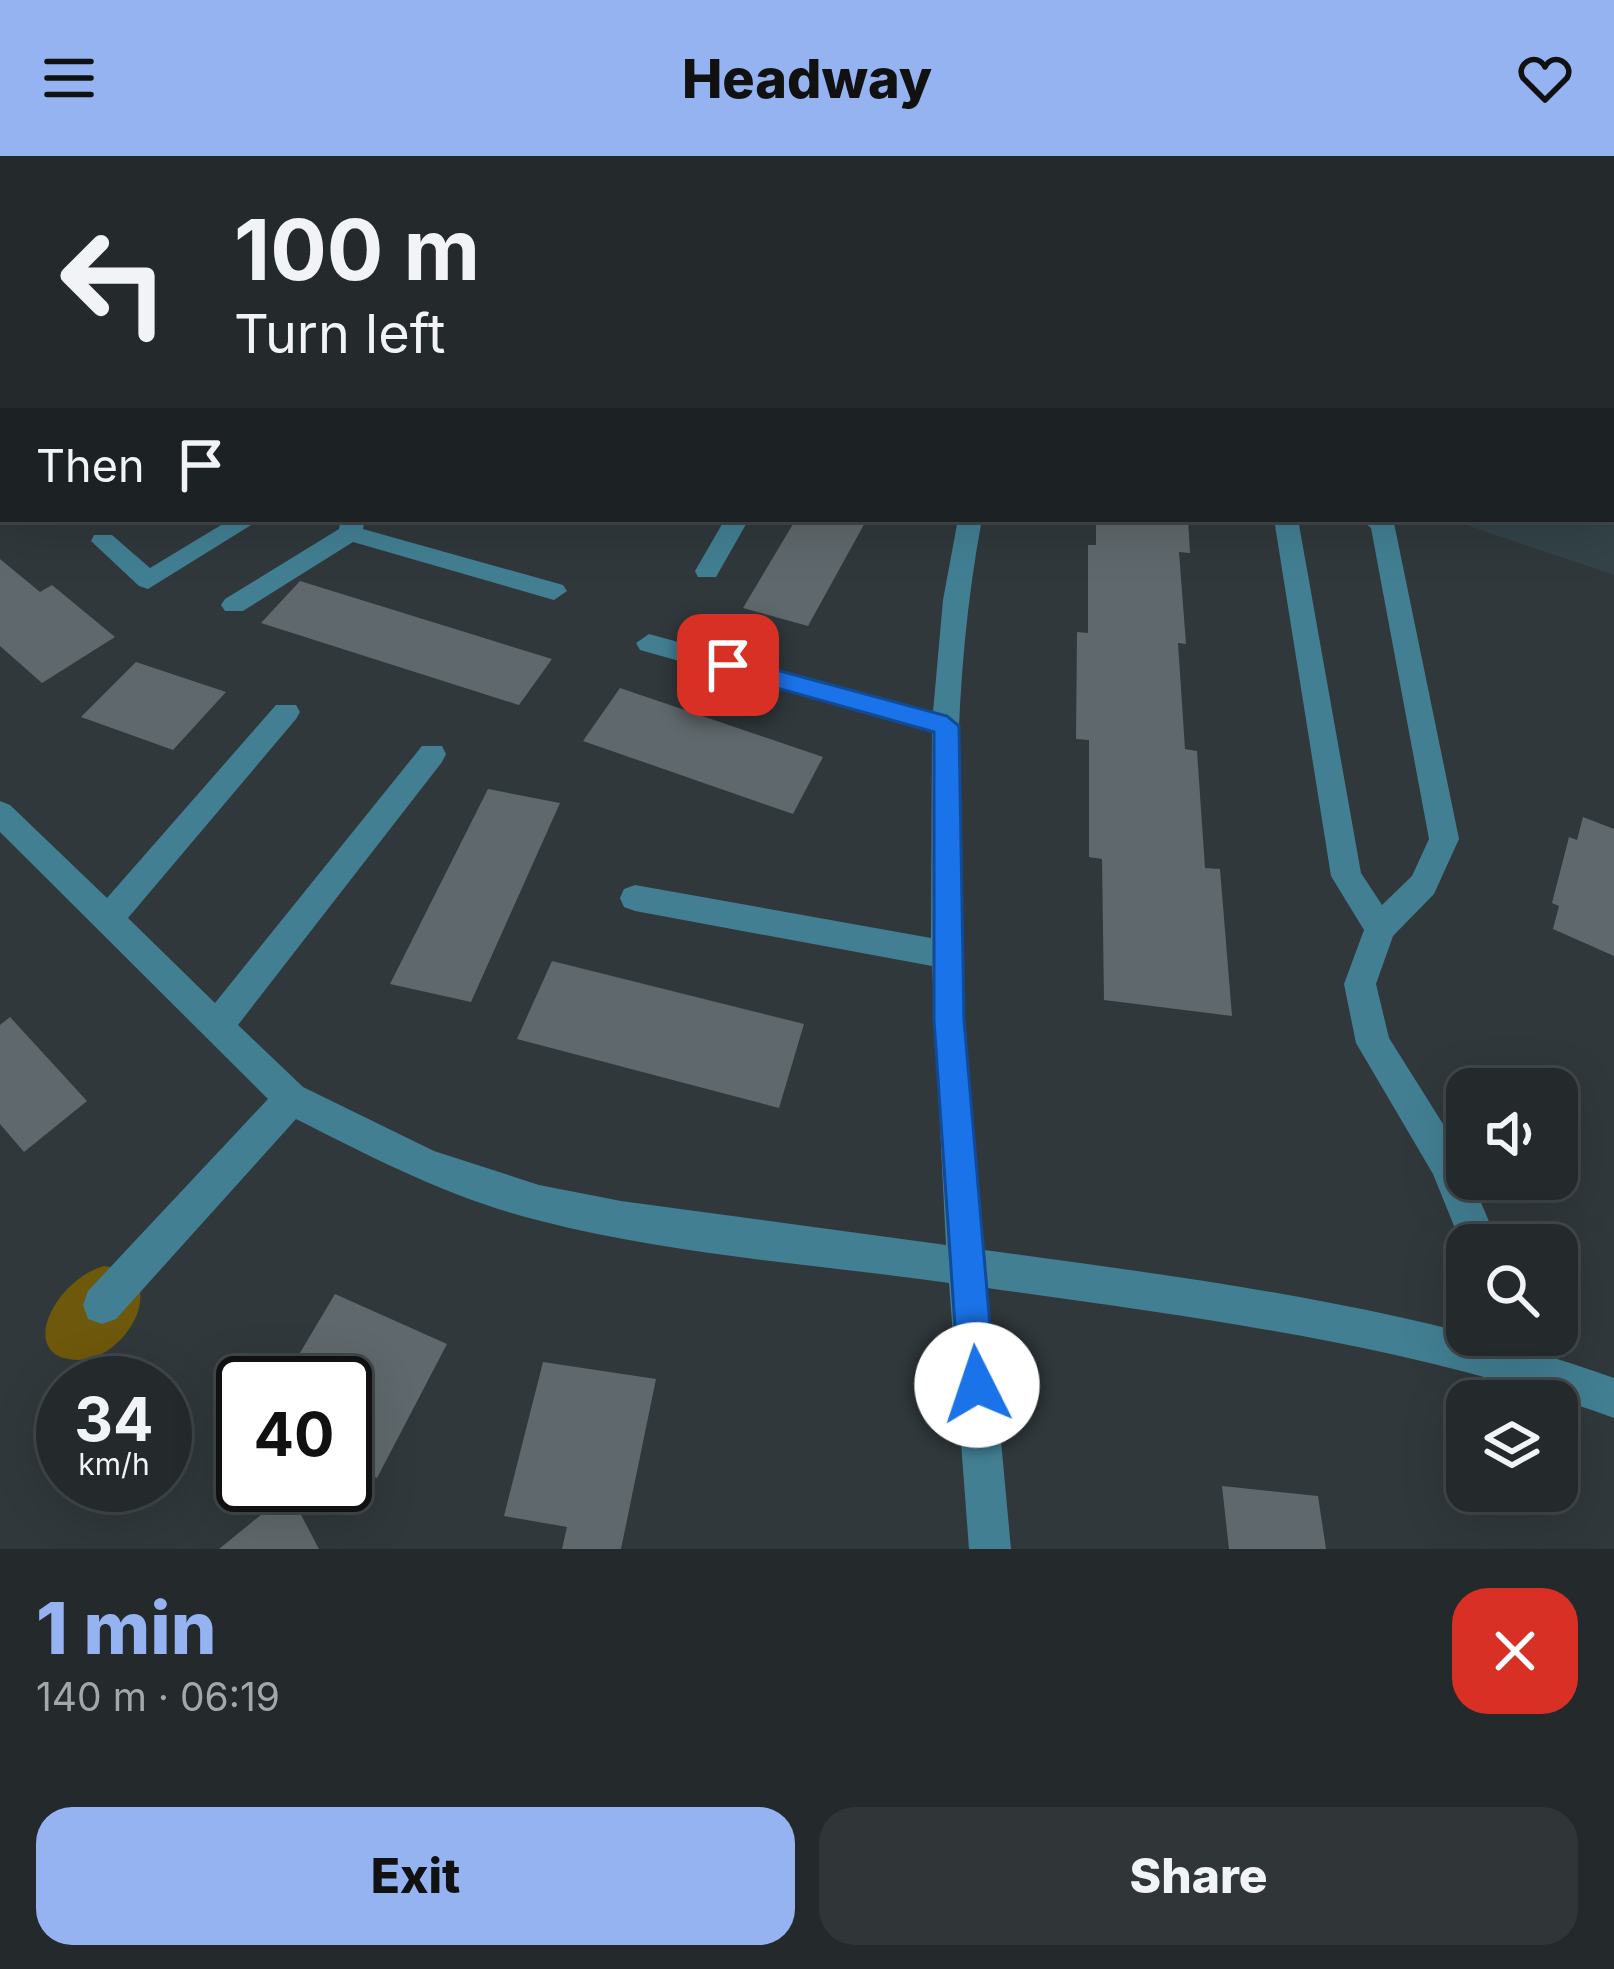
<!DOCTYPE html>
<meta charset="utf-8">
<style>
:root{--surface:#242a2c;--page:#303638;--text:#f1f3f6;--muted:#a3a7a9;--line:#414648;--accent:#95b2f1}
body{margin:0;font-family:Inter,sans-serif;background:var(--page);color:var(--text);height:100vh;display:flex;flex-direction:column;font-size:45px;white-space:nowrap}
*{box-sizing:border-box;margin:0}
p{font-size:39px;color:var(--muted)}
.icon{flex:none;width:66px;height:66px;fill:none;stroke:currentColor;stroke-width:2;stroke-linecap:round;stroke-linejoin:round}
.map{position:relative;height:1393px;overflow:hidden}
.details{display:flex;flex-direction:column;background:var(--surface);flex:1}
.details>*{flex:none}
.guide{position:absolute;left:0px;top:0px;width:1614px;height:366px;box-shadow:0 12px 48px #0002,0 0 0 3px var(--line);background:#242a2c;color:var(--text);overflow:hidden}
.controls{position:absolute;left:1446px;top:912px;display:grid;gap:24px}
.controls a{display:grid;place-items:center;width:132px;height:132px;border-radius:24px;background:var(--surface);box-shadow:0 12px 48px #0002,0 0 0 3px var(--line);font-size:60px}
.speed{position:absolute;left:36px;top:1200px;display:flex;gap:24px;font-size:60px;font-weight:700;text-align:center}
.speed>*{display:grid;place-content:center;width:156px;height:156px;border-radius:50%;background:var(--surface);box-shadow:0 12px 48px #0002,0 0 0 3px var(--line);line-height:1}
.speed small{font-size:30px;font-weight:400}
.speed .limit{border:6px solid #111;border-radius:18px;background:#fff;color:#111}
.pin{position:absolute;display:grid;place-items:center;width:102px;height:102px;color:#fff;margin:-51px;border-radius:24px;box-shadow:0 6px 18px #0006}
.me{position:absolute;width:132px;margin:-66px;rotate:356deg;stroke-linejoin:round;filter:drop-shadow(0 0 9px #0008)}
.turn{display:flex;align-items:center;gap:42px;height:252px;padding:0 36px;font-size:54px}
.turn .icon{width:156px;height:156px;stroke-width:2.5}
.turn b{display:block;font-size:84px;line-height:102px}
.then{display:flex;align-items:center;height:114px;padding:0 36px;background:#0003;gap:24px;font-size:45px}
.round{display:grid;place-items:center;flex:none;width:126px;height:126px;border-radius:36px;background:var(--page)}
.headline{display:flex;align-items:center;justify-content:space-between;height:204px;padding:0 36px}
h1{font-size:72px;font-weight:800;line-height:90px;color:var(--accent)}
.primary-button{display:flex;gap:24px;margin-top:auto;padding:24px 36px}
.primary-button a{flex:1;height:138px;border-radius:36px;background:var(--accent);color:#111;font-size:48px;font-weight:800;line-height:138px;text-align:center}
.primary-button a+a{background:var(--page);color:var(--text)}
header{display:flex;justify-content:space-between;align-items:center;height:156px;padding:0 36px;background:var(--accent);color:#111;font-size:54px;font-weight:800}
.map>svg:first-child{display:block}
.built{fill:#334348}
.green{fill:#6d580b}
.building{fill:#5f686c}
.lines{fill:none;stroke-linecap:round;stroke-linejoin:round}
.minor{fill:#427f93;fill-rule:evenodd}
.route{fill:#1a73e8;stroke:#114b97;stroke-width:3}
</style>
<header><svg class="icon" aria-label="menu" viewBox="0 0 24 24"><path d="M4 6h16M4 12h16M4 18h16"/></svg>Headway<svg class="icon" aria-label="heart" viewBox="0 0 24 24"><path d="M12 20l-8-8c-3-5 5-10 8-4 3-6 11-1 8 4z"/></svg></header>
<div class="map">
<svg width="1614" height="1393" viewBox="0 0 1614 1393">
<rect width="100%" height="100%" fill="#30383b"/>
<path class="built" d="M 0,0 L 1096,0 L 3,3 L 3,92 Z
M 1140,0 L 1614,0 L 1614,419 L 1448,363 L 1611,363 L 1611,3 L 1137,3 Z"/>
<path class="green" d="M 104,1110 C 176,1117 127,1205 78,1204 C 15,1203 54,1124 104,1110 Z"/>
<path class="building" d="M 796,363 L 867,363 L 808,470 L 743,452 Z
M 1096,363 L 1188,363 L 1190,397 L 1179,396 L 1186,488 L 1178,487 L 1185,593 L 1197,595 L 1205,712 L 1220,713 L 1232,860 L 1104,844 L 1102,703 L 1089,701 L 1089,584 L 1076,583 L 1077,476 L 1088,477 L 1088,389 L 1096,389 Z
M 0,403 L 40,436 L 52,429 L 115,481 L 42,527 L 0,490 Z
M 300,425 L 552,503 L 519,549 L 261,467 Z
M 136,506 L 226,536 L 173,594 L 81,561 Z
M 620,532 L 823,601 L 793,658 L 583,585 Z
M 488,633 L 560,647 L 471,846 L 390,828 Z
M 1583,661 L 1614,673 L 1614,800 L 1553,773 L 1559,750 L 1552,747 L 1569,681 L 1577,684 Z
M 552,805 L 804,868 L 779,952 L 517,883 Z
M 10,861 L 87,945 L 24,996 L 0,968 L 0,869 Z
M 335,1138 L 447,1188 L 377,1322 L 345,1306 L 345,1227 L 282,1227 Z
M 543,1206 L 656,1223 L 621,1393 L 562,1393 L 567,1371 L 504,1360 Z
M 1222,1330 L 1318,1340 L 1326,1393 L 1229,1393 Z
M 289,1336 L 319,1393 L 219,1393 Z"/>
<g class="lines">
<path class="minor" d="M 326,0 L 347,0 L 324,3 Z
M 902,0 L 928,0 L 930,3 L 904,3 Z
M 1107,0 L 1125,0 L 1105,3 Z
M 1225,0 L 1243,0 L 1223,3 Z
M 1540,0 L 1568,0 L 1570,3 L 1542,3 Z
M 1611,167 L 1614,168 L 1614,180 L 1611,179 Z
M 1611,228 L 1614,228 L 1614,241 L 1611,241 Z
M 0,230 L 3,230 L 3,242 L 0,242 Z
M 0,324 L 3,324 L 3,340 L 0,340 Z
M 231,363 L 261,363 L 148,433 L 139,430 L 91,385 L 94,379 L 112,379 L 150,412 Z
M 341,363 L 365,363 L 363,373 L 563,429 L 567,435 L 554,444 L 353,386 L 243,455 L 225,455 L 221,449 L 225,443 L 339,373 Z
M 725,363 L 749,363 L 716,421 L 698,421 L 695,415 Z
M 958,363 L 982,363 C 937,602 963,853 984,1094 C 1199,1123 1412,1150 1614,1222 L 1614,1262 C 1411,1188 1200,1162 987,1132 L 1011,1393 L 969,1393 L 949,1127 C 814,1108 673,1099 541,1065 C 454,1044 375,1003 296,963 L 116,1163 L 102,1168 L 88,1163 L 83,1149 L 88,1135 L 268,943 L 0,676 L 0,645 L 10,649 L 107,742 L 276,549 L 296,549 L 300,556 L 296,563 L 128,762 L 215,847 L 422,590 L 442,590 L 446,598 L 442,606 L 238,869 L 303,931 L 434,995 L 539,1029 L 621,1045 L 946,1089 L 932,810 L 635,755 L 624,751 L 620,742 L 624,733 L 635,729 L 931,782 L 932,576 L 640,494 L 636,487 L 649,478 L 933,556 L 943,444 Z
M 1274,363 L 1298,363 L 1361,717 L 1382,749 L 1412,720 L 1429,683 L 1371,372 L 1360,363 L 1391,363 L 1394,367 L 1459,683 L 1434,738 L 1393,780 L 1376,828 L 1389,882 L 1460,995 L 1467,1023 L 1471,1023 L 1499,1089 L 1467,1089 L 1467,1102 L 1433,1018 L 1356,887 L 1344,828 L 1364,774 L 1331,720 Z"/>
</g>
<path class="route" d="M 728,501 L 947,560 L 959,570 L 964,864 L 995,1229 L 990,1242 L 977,1247 L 964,1242 L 959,1229 L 934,864 L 934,576 L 720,516 L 720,503 Z"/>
</svg>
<div class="controls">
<a><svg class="icon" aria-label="sound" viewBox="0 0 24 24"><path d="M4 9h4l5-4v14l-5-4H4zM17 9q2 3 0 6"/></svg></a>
<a><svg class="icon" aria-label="search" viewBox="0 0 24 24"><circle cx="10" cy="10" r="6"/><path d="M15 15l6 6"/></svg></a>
<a><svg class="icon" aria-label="layers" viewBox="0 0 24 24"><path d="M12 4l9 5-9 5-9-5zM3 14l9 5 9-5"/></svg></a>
</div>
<div class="speed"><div>34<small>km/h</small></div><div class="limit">40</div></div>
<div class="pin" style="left:728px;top:509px;background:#d93025"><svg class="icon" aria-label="arrive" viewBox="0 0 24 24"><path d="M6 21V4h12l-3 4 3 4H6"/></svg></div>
<svg class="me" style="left:977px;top:1229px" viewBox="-20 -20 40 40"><circle r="19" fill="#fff"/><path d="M0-13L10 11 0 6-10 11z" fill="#1a73e8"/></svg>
<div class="guide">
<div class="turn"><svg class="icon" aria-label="left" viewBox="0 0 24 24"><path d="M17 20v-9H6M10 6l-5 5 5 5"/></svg><div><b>100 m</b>Turn left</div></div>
<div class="then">Then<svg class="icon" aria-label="arrive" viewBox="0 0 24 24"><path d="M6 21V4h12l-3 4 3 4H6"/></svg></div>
</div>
</div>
<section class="details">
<div class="headline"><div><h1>1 min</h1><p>140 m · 06:19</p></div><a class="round" style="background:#d93025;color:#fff"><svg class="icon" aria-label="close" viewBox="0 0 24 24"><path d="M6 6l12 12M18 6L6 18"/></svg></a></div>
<div class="primary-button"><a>Exit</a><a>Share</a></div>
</section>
